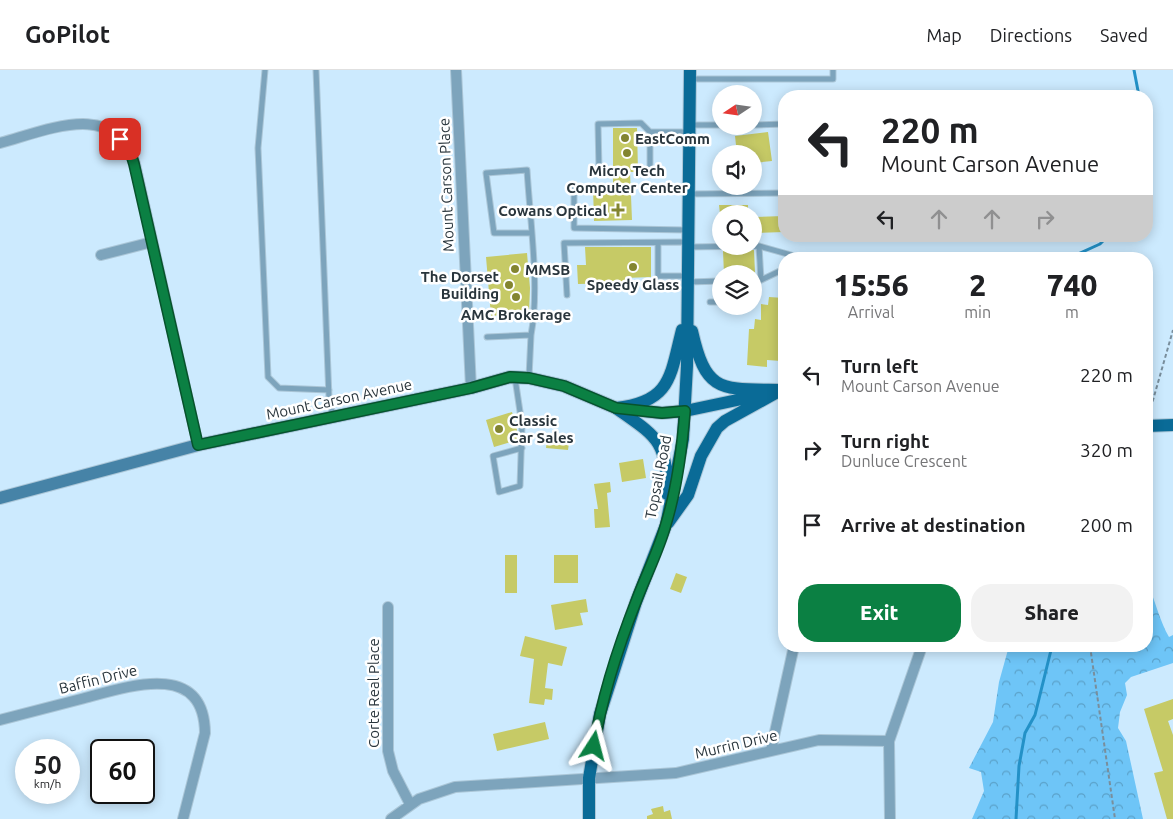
<!DOCTYPE html>
<style>
:root{--surface:#fff;--page:#f2f2f2;--text:#202124;--muted:#757577;--line:#e0e0e0;--accent:#0b8043}
body{margin:0;font-family:Ubuntu,sans-serif;background:var(--page);color:var(--text);height:100vh;display:flex;flex-direction:column;font-size:19px;white-space:nowrap}
*{box-sizing:border-box;margin:0}
p{font-size:16px;color:var(--muted)}
.icon{flex:none;width:28px;height:28px;fill:none;stroke:currentColor;stroke-width:2;stroke-linecap:round;stroke-linejoin:round}
.map{position:relative;flex:1;overflow:hidden}
.sheet{position:absolute;left:778px;top:182px;width:375px;height:400px;display:flex;flex-direction:column;background:var(--surface);border-radius:20px;box-shadow:0 2px 12px #0003}
.sheet>*{flex:none}
.banner{position:absolute;left:778px;top:20px;width:375px;height:152px;border-radius:20px;box-shadow:0 2px 12px #0003;background:#fff;color:var(--text);overflow:hidden}
.needle{width:32px;rotate:257deg}
.fabs{position:absolute;left:712px;top:15px;display:grid;gap:10px}
.fabs a{display:grid;place-items:center;width:50px;height:50px;border-radius:50%;background:var(--surface);box-shadow:0 2px 12px #0003;font-size:25px}
.speed{position:absolute;left:15px;top:669px;display:flex;gap:10px;font-size:25px;font-weight:700;text-align:center}
.speed>*{display:grid;place-content:center;width:65px;height:65px;border-radius:50%;background:var(--surface);box-shadow:0 2px 12px #0003;line-height:1}
.speed small{font-size:12px;font-weight:400}
.speed .limit{border:2px solid #111;border-radius:8px;background:#fff;color:#111}
.pin{position:absolute;display:grid;place-items:center;width:42px;height:42px;color:#fff;margin:-21px;border-radius:10px;box-shadow:0 2px 8px #0006}
.me{position:absolute;width:55px;margin:-28px;rotate:9deg;stroke-linejoin:round;filter:drop-shadow(0 0 4px #0008)}
.turn{display:flex;align-items:center;gap:18px;height:105px;padding:0 20px;font-size:22px}
.turn .icon{width:65px;height:65px;stroke-width:2.5}
.turn b{display:block;font-size:35px;line-height:42px}
.lanes{display:flex;align-items:center;height:48px;padding:0 20px;background:#0003;justify-content:center;gap:25px;direction:ltr}
.lanes .off{opacity:.35}
.eta{display:flex;justify-content:space-evenly;align-items:center;height:85px;text-align:center}
.eta b{font-size:30px;font-weight:800;line-height:35px}
.action{display:flex;gap:10px;margin-top:auto;padding:10px 20px}
.action a{flex:1;height:58px;border-radius:20px;background:var(--accent);color:#fff;font-size:20px;font-weight:800;line-height:58px;text-align:center}
.action a+a{background:var(--page);color:var(--text)}
ul{padding:0;list-style:none}
li{display:flex;align-items:center;gap:15px;height:75px;padding:0 20px}
li div{flex:1}
li b{display:block;font-size:19px}
li em{font-style:normal}
header{display:flex;align-items:center;gap:30px;box-sizing:border-box;height:70px;padding:0 25px;background:var(--surface);border-bottom:1px solid var(--line)}
header strong{font-size:24px}
nav{display:flex;gap:28px;margin-inline-start:auto;font-size:18px}
.map>svg:first-child{display:block}
.forest{fill:url(#forest-crowns)}
.lines{fill:none;stroke-linecap:round;stroke-linejoin:round}
.stream{stroke:#2391c7;stroke-width:3}
.building{fill:#c6ca66}
.service-casing{stroke:#abc6d7;stroke-width:7}
.minor-casing{stroke:#abc6d7;stroke-width:12}
.secondary-casing{stroke:#abc6d7;stroke-width:14}
.primary-casing{stroke:#abc6d7;stroke-width:14}
.path{stroke:#798e9c;stroke-width:2;stroke-dasharray:4 2.5;stroke-linecap:butt}
.service{stroke:#7da4bc;stroke-width:5}
.minor{stroke:#7da4bc;stroke-width:10}
.secondary{stroke:#4683a7;stroke-width:12}
.primary{stroke:#0a6b97;stroke-width:12}
.route-casing{stroke:#07532c;stroke-width:12}
.route{stroke:#0b8043;stroke-width:9}
.poi-dot{fill:#838530;stroke:#fff;stroke-width:2}
.labels{text-anchor:middle;dominant-baseline:central;stroke-width:5;stroke-linejoin:round;paint-order:stroke}
.poi-label{font-size:15px;font-weight:bold;fill:#29353c;stroke:#fff;text-anchor:start}
.street-label{font-size:15px;fill:#29353c;stroke:#fff}
</style>
<header>
<strong>GoPilot</strong>
<nav><a>Map</a><a>Directions</a><a>Saved</a></nav>
</header>
<div class="map">
<svg width="1173" height="749" viewBox="0 0 1173 749">
<defs>
<pattern id="forest-crowns" width="20" height="18" patternUnits="userSpaceOnUse" patternTransform="scale(1.25)"><rect width="20" height="18" fill="#6ec5f7"/><path d="M2 6a3 3 0 1 1 6 0M12 15a3 3 0 1 1 6 0" fill="none" stroke="#5aa1c9"/></pattern>
</defs>
<rect width="100%" height="100%" fill="#cceafe"/>
<path class="forest" d="M 1149,517 C 1156,533 1160,552 1169,567 L 1173,565 L 1173,593 L 1131,607 L 1125,613 L 1127,625 L 1120,642 L 1118,658 L 1126,671 L 1143,749 L 972,749 L 984,721 L 981,702 L 969,698 L 993,652 L 999,612 L 1009,576 L 1146,576 L 1146,519 Z"/>
<g class="lines">
<path class="stream" d="M 1134,0 L 1139,26
M 1067,189 L 1100,174 L 1108,166
M 1016,749 L 1019,696 L 1025,663 L 1035,645 L 1052,576"/>
</g>
<path class="building" d="M 613,58 L 637,58 L 638,102 L 630,102 L 632,150 L 594,151 L 593,117 L 613,117 Z
M 768,62 L 772,91 L 754,93 L 754,84 L 737,84 L 735,66 Z
M 719,135 L 748,135 L 748,144 L 720,144 Z
M 784,146 L 784,162 L 754,163 L 754,147 Z
M 585,177 L 651,177 L 651,207 L 625,208 L 625,213 L 578,214 L 577,195 L 586,195 Z
M 754,180 L 755,203 L 724,204 L 723,181 Z
M 527,183 L 530,218 L 529,243 L 491,246 L 486,187 Z
M 769,227 L 784,228 L 781,291 L 767,290 L 767,297 L 747,295 L 749,259 L 754,259 L 755,249 L 761,250 L 761,234 L 768,235 Z
M 512,342 L 517,360 L 517,370 L 494,377 L 486,350 Z
M 548,364 L 570,366 L 568,380 L 546,378 Z
M 643,389 L 646,408 L 622,412 L 619,393 Z
M 610,412 L 611,422 L 607,423 L 610,457 L 595,458 L 594,439 L 598,439 L 594,414 Z
M 505,485 L 517,485 L 517,523 L 505,523 Z
M 554,485 L 578,485 L 578,513 L 554,513 Z
M 676,503 L 687,507 L 681,523 L 670,519 Z
M 586,529 L 588,542 L 580,543 L 583,555 L 555,560 L 551,535 Z
M 525,566 L 567,577 L 562,596 L 548,593 L 545,618 L 553,619 L 552,630 L 545,629 L 544,635 L 529,633 L 534,589 L 520,586 Z
M 1173,629 L 1173,649 L 1168,651 L 1173,665 L 1173,749 L 1167,749 L 1154,703 L 1163,701 L 1144,639 Z
M 545,652 L 549,669 L 497,681 L 493,664 Z
M 663,736 L 664,742 L 670,740 L 672,749 L 647,749 L 647,746 L 653,744 L 651,739 Z"/>
<g class="lines">
<g class="service-casing">
<path id="service" d="M 265,0 L 258,78 L 268,307 L 279,318 L 329,320
M 316,0 L 329,328 L 333,346
M 690,9 L 833,9 L 833,0
M 690,55 L 721,55
M 754,55 L 784,54
M 599,100 L 598,54 L 641,53 L 650,62
M 650,102 L 650,62 L 689,62
M 574,118 L 574,158 L 687,160
M 688,124 L 784,123
M 531,163 L 494,163 L 486,103 L 527,100 C 530,150 540,218 531,265
M 658,173 L 658,206 L 686,206
M 759,176 L 791,185 L 795,189
M 689,177 L 759,176 L 761,210 L 754,210
M 761,210 L 784,199
M 688,212 L 721,211
M 567,225 L 564,173 L 687,172
M 710,232 L 721,232
M 487,267 L 531,265 L 529,307
M 515,308 L 522,355 L 520,416 L 499,422 L 493,386 L 522,378"/>
</g>
<g class="minor-casing">
<path id="minor" d="M 456,0 L 471,318
M 0,73 C 45,61 116,28 135,94 L 198,375
M 101,185 L 152,172
M 388,537 L 388,681 L 393,701 L 410,734
M 0,650 C 27,643 54,636 81,629 C 126,617 204,589 205,663 L 183,749
M 771,680 L 794,576
M 391,749 L 419,729 L 455,717 L 676,703 L 819,670 L 889,671
M 890,749 L 889,671 L 922,576"/>
</g>
<g class="secondary-casing">
<path id="secondary" d="M 0,428 L 198,375 L 471,318 L 510,307 L 529,308 L 564,316 L 616,338 L 662,343 L 685,341"/>
</g>
<g class="primary-casing">
<path id="primary" d="M 692,261 C 706,323 720,319 779,320
M 616,338 C 657,367 667,370 667,424
M 616,338 C 671,332 670,307 682,260
M 685,341 L 761,325
M 1146,356 L 1173,355
M 668,453 L 688,425 L 701,386 L 717,358 L 725,351 L 781,320
M 589,749 L 589,708 L 600,644 L 636,532 L 666,455 L 683,369 L 687,296 L 690,0"/>
</g>
<path class="path" d="M 1149,344 L 1173,260
M 1090,576 L 1115,749"/>
<use href="#service" class="service"/>
<use href="#minor" class="minor"/>
<use href="#secondary" class="secondary"/>
<use href="#primary" class="primary"/>
</g>
<g class="lines">
<g class="route-casing">
<path id="route" d="M 120,69 L 130,81 L 134,94 L 198,375 L 471,318 L 510,307 L 529,308 L 564,316 L 616,338 L 662,343 L 685,341 C 682,379 677,418 666,454 C 659,480 646,505 637,529 C 618,577 602,626 594,676"/>
</g>
<use href="#route" class="route"/>
</g>
<g class="poi-dot">
<circle cx="625" cy="68" r="5"/>
<circle cx="627" cy="83" r="5"/>
<path d="M615.5 132.5h5v5h5v5h-5v5h-5v-5h-5v-5h5z"/>
<circle cx="633" cy="197" r="5"/>
<circle cx="515" cy="199" r="5"/>
<circle cx="509" cy="215" r="5"/>
<circle cx="516" cy="227" r="5"/>
<circle cx="499" cy="359" r="5"/>
</g>
<g class="labels">
<g class="poi-label">
<text x="635" y="68">EastComm</text>
<text x="627" y="100" text-anchor="middle">Micro Tech<tspan x="627" dy="17">Computer Center</tspan></text>
<text x="607" y="140" text-anchor="end">Cowans Optical</text>
<text x="525" y="199">MMSB</text>
<text x="499" y="206" text-anchor="end">The Dorset<tspan x="499" dy="17">Building</tspan></text>
<text x="633" y="214" text-anchor="middle">Speedy Glass</text>
<text x="516" y="244" text-anchor="middle">AMC Brokerage</text>
<text x="509" y="350">Classic<tspan x="509" dy="17">Car Sales</tspan></text>
</g>
<g class="street-label">
<text transform="translate(446 115) rotate(-92)">Mount Carson Place</text>
<text transform="translate(339 329) rotate(-12)">Mount Carson Avenue</text>
<text transform="translate(658 407) rotate(-79)">Topsail Road</text>
<text transform="translate(98 609) rotate(-14)">Baffin Drive</text>
<text transform="translate(373 623) rotate(-90)">Corte Real Place</text>
<text transform="translate(736 674) rotate(-13)">Murrin Drive</text>
</g>
</g>
</svg>
<div class="fabs">
<a><svg class="needle" viewBox="-14 -14 28 28"><path d="M0-13l5 13h-10z" fill="#e53935"/><path d="M0 13l5-13h-10z" fill="#757577"/></svg></a>
<a><svg class="icon" aria-label="sound" viewBox="0 0 24 24"><path d="M4 9h4l5-4v14l-5-4H4zM17 9q2 3 0 6"/></svg></a>
<a><svg class="icon" aria-label="search" viewBox="0 0 24 24"><circle cx="10" cy="10" r="6"/><path d="M15 15l6 6"/></svg></a>
<a><svg class="icon" aria-label="layers" viewBox="0 0 24 24"><path d="M12 4l9 5-9 5-9-5zM3 14l9 5 9-5"/></svg></a>
</div>
<div class="speed"><div>50<small>km/h</small></div><div class="limit">60</div></div>
<div class="pin" style="left:120px;top:69px;background:#d93025"><svg class="icon" aria-label="arrive" viewBox="0 0 24 24"><path d="M6 21V4h12l-3 4 3 4H6"/></svg></div>
<svg class="me" style="left:594px;top:676px" viewBox="-20 -20 40 40"><path d="M0-17L14 15 0 8-14 15z" fill="#0b8043" stroke="#fff" stroke-width="4"/></svg>
<div class="banner">
<div class="turn"><svg class="icon" aria-label="left" viewBox="0 0 24 24"><path d="M17 20v-9H6M10 6l-5 5 5 5"/></svg><div><b>220 m</b>Mount Carson Avenue</div></div>
<div class="lanes"><svg class="icon" aria-label="left" viewBox="0 0 24 24"><path d="M17 20v-9H6M10 6l-5 5 5 5"/></svg><svg class="icon off" aria-label="ahead" viewBox="0 0 24 24"><path d="M12 20V5M6 11l6-6 6 6"/></svg><svg class="icon off" aria-label="ahead" viewBox="0 0 24 24"><path d="M12 20V5M6 11l6-6 6 6"/></svg><svg class="icon off" aria-label="right" viewBox="0 0 24 24"><path d="M7 20v-9h11M14 6l5 5-5 5"/></svg></div>
</div>
<section class="sheet">
<div class="eta">
<div><b>15:56</b><p>Arrival</p></div>
<div><b>2</b><p>min</p></div>
<div><b>740</b><p>m</p></div>
</div>
<ul>
<li><svg class="icon" aria-label="left" viewBox="0 0 24 24"><path d="M17 20v-9H6M10 6l-5 5 5 5"/></svg><div><b>Turn left</b><p>Mount Carson Avenue</p></div><em>220 m</em></li>
<li><svg class="icon" aria-label="right" viewBox="0 0 24 24"><path d="M7 20v-9h11M14 6l5 5-5 5"/></svg><div><b>Turn right</b><p>Dunluce Crescent</p></div><em>320 m</em></li>
<li><svg class="icon" aria-label="arrive" viewBox="0 0 24 24"><path d="M6 21V4h12l-3 4 3 4H6"/></svg><div><b>Arrive at destination</b></div><em>200 m</em></li>
</ul>
<div class="action"><a>Exit</a><a>Share</a></div>
</section>
</div>
